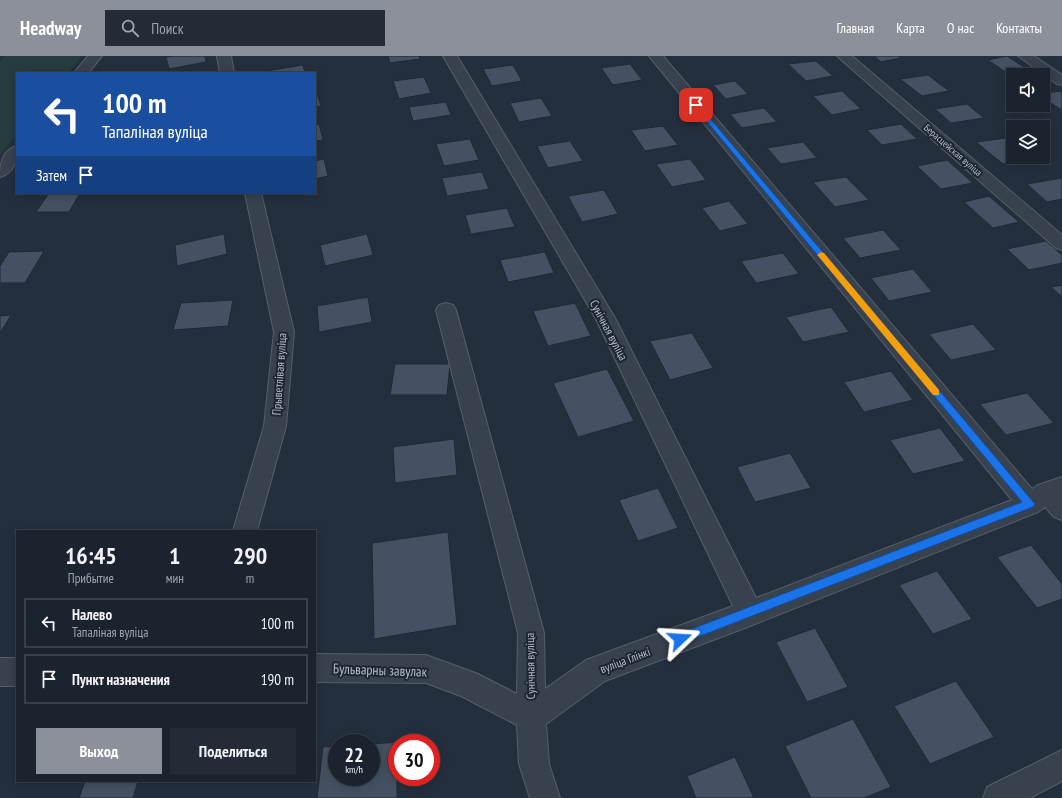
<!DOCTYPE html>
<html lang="ru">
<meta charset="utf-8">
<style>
:root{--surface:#1b232e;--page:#242b36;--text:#f1f3f6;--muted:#a0a4aa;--line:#39404a;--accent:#8c9099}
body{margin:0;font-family:"PT Sans Narrow",sans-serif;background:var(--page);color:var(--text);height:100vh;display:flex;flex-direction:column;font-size:15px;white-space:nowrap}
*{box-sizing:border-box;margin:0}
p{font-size:13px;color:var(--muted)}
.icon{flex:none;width:22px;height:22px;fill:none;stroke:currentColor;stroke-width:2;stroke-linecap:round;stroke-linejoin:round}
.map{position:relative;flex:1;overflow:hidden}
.drawer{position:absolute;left:16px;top:474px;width:300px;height:252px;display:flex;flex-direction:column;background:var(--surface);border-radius:0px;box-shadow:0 2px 10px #0003,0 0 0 1px var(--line)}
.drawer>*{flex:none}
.top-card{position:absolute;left:16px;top:16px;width:300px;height:122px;border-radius:0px;box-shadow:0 2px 10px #0003,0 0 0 1px var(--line);background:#1a4fa0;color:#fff;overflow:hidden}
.buttons{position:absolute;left:1006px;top:12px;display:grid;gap:8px}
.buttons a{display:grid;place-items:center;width:44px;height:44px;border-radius:0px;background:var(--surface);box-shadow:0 2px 10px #0003,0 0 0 1px var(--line);font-size:20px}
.speed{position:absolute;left:328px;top:678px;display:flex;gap:8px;font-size:20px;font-weight:700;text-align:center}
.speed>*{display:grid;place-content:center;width:52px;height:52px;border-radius:50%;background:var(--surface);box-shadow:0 2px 10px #0003,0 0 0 1px var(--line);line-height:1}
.speed small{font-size:10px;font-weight:400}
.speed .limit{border:6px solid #d22;background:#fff;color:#111}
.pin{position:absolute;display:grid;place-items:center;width:34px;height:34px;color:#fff;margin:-17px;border-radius:8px;box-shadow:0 2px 6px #0006}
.me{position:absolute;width:44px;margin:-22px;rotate:70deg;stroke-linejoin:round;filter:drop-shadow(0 0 3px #0008)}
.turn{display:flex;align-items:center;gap:14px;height:84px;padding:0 20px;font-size:18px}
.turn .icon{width:52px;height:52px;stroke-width:2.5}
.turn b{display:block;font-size:28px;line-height:34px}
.then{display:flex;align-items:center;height:38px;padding:0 20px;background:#0003;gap:8px;font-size:15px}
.eta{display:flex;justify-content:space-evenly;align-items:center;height:68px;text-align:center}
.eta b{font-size:24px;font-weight:600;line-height:28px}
.button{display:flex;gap:8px;margin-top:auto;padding:8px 20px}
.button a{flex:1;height:46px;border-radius:0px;background:var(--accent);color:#fff;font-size:16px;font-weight:600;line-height:46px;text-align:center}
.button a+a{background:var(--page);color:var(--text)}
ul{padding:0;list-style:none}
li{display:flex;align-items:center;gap:12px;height:50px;margin:0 8px 6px;padding:0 12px;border:2px solid var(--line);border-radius:0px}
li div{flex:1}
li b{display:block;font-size:15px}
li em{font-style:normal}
header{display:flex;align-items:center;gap:24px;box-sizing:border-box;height:56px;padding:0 20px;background:var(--accent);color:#fff}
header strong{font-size:19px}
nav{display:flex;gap:22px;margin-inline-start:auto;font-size:14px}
.search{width:280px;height:36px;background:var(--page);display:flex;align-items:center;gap:10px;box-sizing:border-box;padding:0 14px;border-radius:0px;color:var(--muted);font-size:15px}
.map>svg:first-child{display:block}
.green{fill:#263c3f}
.building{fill:#455162;stroke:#1f2835}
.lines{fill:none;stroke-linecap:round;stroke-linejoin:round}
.minor-casing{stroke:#565f6c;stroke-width:2}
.minor{fill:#38414e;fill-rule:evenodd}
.route{fill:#1a73e8;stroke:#114b97}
.slow{fill:#f59e0b}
.labels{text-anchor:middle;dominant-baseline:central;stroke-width:4;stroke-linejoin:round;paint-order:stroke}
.far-street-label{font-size:10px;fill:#b4bcc9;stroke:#1d2633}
.street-label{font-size:12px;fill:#b4bcc9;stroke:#1d2633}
.near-street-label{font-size:14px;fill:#b4bcc9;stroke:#1d2633}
</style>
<header>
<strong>Headway</strong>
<div class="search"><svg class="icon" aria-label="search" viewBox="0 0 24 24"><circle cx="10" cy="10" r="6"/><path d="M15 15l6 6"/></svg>Поиск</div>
<nav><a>Главная</a><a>Карта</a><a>О нас</a><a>Контакты</a></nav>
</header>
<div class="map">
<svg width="1062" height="742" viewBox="0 0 1062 742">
<rect width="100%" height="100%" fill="#242f3e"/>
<path class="green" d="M 5,0 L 82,0 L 68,17 L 17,17 L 17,78 L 0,99 L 0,5 Z"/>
<path class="building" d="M 174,0 L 205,0 L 206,6 L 169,13 L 166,1 Z
M 388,0 L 419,0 L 420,3 L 390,7 Z
M 874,0 L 898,0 L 901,2 L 881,6 Z
M 1007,0 L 1027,13 L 1007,17 L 988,4 Z
M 816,5 L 833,20 L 806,25 L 788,8 Z
M 630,8 L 642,24 L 613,29 L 601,12 Z
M 303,9 L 305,17 L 267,17 L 266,15 Z
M 513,9 L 522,25 L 492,30 L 483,13 Z
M 928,19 L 949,35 L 922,40 L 900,23 Z
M 424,21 L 431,37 L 399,43 L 393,25 Z
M 735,25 L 748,38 L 726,43 L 713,29 Z
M 842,35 L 861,53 L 832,59 L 813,40 Z
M 1059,35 L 1062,37 L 1062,53 L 1060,53 L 1043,42 L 1043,38 Z
M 315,37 L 317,37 L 321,50 L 315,51 Z
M 541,42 L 552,60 L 519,66 L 510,47 Z
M 446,46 L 451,59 L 413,65 L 409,51 Z
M 967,48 L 984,62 L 951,67 L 935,53 Z
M 764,52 L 777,66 L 742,72 L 730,58 Z
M 319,68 L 323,84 L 315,85 L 315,69 Z
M 901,68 L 917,83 L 882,89 L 867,74 Z
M 663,70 L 678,89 L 645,95 L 631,74 Z
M 1006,82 L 1013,87 L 1013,101 L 1032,102 L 1003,108 L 976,86 Z
M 470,83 L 479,104 L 444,110 L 436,88 Z
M 570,85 L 583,105 L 548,112 L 537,90 Z
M 803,86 L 817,102 L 781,108 L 767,92 Z
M 324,103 L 328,120 L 315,123 L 315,105 Z
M 690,103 L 706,124 L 672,131 L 656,108 Z
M 947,104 L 973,127 L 941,133 L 917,110 Z
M 482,116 L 489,133 L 447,140 L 442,122 Z
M 846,121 L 869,144 L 835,151 L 813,126 Z
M 1062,122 L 1062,143 L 1047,146 L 1027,128 Z
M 604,134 L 618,158 L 582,166 L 568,140 Z
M 49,137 L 80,137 L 69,156 L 36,156 Z
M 989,140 L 1019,166 L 993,172 L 964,146 Z
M 729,145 L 748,168 L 720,175 L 702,152 Z
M 507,152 L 515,171 L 471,178 L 465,159 Z
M 883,174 L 901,194 L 860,202 L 843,182 Z
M 224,178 L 227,198 L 177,210 L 175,189 Z
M 367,178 L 373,199 L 325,210 L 320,189 Z
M 1046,185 L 1062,199 L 1062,207 L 1029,214 L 1007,193 Z
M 44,195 L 25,227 L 0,227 L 0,210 L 9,196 Z
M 545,196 L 554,217 L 508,226 L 500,204 Z
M 783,197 L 799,218 L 756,227 L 741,205 Z
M 913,213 L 932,236 L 889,245 L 871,222 Z
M 1062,229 L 1062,241 L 1051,231 Z
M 368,241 L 372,266 L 319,276 L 317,250 Z
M 233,244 L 228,270 L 173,274 L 181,247 Z
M 575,247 L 591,280 L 548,290 L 533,255 Z
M 831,251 L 849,276 L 803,286 L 786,261 Z
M 11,259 L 0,277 L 0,260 Z
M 973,268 L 996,294 L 951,304 L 929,278 Z
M 692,277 L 713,312 L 670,324 L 650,285 Z
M 395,308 L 450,308 L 447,339 L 390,339 Z
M 607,313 L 634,365 L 578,381 L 553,327 Z
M 891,315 L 913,344 L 864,356 L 844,326 Z
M 1027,337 L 1054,367 L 1006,379 L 980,348 Z
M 940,372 L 965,405 L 913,418 L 890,384 Z
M 454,383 L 457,419 L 395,427 L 393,391 Z
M 790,397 L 811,432 L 755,446 L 737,411 Z
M 658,432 L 678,472 L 638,485 L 619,444 Z
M 448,476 L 457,569 L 374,583 L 372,487 Z
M 1031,489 L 1062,528 L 1062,543 L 1037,552 L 997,501 Z
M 937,515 L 972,563 L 933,578 L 899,529 Z
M 815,572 L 848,631 L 807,646 L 776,586 Z
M 956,625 L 994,681 L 930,708 L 894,650 Z
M 853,663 L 891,731 L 864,742 L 811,742 L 785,690 Z
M 400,686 L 397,687 L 397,742 L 317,742 L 323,691 L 337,690 L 337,721 L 371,721 L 371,688 Z
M 735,701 L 754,742 L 696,742 L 687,720 Z
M 85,725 L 138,725 L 133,742 L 79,742 Z"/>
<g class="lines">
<g class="minor-casing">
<path id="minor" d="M 88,0 L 102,0 L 88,17 L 74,17 Z
M 217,0 L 231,0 L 234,17 L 220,17 Z
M 443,0 L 457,0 L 615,262 L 756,542 L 1012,444 L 649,0 L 663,0 L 1032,433 L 1038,429 L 1062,421 L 1062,464 L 1054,461 L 1045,451 L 1038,456 L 750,570 L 605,625 L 546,668 L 549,708 L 560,742 L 530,742 L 519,708 L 517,669 L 461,640 L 426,627 L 315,626 L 315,598 L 426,599 L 478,618 L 517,638 L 518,577 L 436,254 L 439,249 L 446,247 L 453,249 L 456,254 L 544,577 L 545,633 L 586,604 L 733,550 L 596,263 Z
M 837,0 L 852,0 L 1062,179 L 1062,194 L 1056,192 Z
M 1018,0 L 1034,0 L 1062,19 L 1062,29 L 1057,28 Z
M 17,90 C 17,103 15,117 0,121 C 0,108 2,94 17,90 Z
M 245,137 L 261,137 L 294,276 L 286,370 L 257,475 L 233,475 L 264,370 L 274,276 Z
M 0,602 L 17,602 L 17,630 L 0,630 Z
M 1062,694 L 1062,725 L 1030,742 L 983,742 L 987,731 Z"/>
</g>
<use href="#minor" class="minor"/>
</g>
<path class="route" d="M 694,48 L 698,48 L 1035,448 L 1033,451 L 680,588 L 676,587 L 675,583 L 676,579 L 1022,446 L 694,50 Z"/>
<path class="slow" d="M 821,196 L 824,197 L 939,334 L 939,339 L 933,339 L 819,201 L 817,199 Z"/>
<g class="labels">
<g class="far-street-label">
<text transform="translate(953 94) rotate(41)">Берасцейская вуліца</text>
</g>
<g class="street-label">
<text transform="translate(609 274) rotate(62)">Сунічная вуліца</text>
<text transform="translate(279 318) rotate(-86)">Прыветлівая вуліца</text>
<text transform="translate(625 604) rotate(-21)">вуліца Глінкі</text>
<text transform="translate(530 610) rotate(-91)">Сунічная вуліца</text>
</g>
<g class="near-street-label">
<text transform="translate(380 614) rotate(2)">Бульварны завулак</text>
</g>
</g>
</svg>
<div class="buttons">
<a><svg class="icon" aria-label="sound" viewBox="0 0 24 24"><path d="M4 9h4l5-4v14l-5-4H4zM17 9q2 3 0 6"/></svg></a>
<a><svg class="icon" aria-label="layers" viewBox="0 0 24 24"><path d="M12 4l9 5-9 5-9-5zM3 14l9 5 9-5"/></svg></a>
</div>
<div class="speed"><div>22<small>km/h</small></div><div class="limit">30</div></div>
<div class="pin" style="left:696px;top:49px;background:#d93025"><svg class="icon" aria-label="arrive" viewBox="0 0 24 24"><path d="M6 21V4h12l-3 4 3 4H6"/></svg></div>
<svg class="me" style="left:680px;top:583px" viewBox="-20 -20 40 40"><path d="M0-17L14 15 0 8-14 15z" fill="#1a73e8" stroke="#fff" stroke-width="4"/></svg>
<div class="top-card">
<div class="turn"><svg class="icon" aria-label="left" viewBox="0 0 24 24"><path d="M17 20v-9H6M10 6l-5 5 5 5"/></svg><div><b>100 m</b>Тапаліная вуліца</div></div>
<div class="then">Затем<svg class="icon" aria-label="arrive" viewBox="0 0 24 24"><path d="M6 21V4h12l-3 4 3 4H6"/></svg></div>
</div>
<section class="drawer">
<div class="eta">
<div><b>16:45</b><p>Прибытие</p></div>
<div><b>1</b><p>мин</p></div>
<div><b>290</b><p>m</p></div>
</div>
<ul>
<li><svg class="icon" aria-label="left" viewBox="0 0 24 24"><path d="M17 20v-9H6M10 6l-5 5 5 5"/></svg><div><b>Налево</b><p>Тапаліная вуліца</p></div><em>100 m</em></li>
<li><svg class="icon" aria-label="arrive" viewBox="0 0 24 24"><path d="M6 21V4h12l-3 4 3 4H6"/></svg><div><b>Пункт назначения</b></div><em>190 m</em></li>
</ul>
<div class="button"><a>Выход</a><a>Поделиться</a></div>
</section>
</div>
